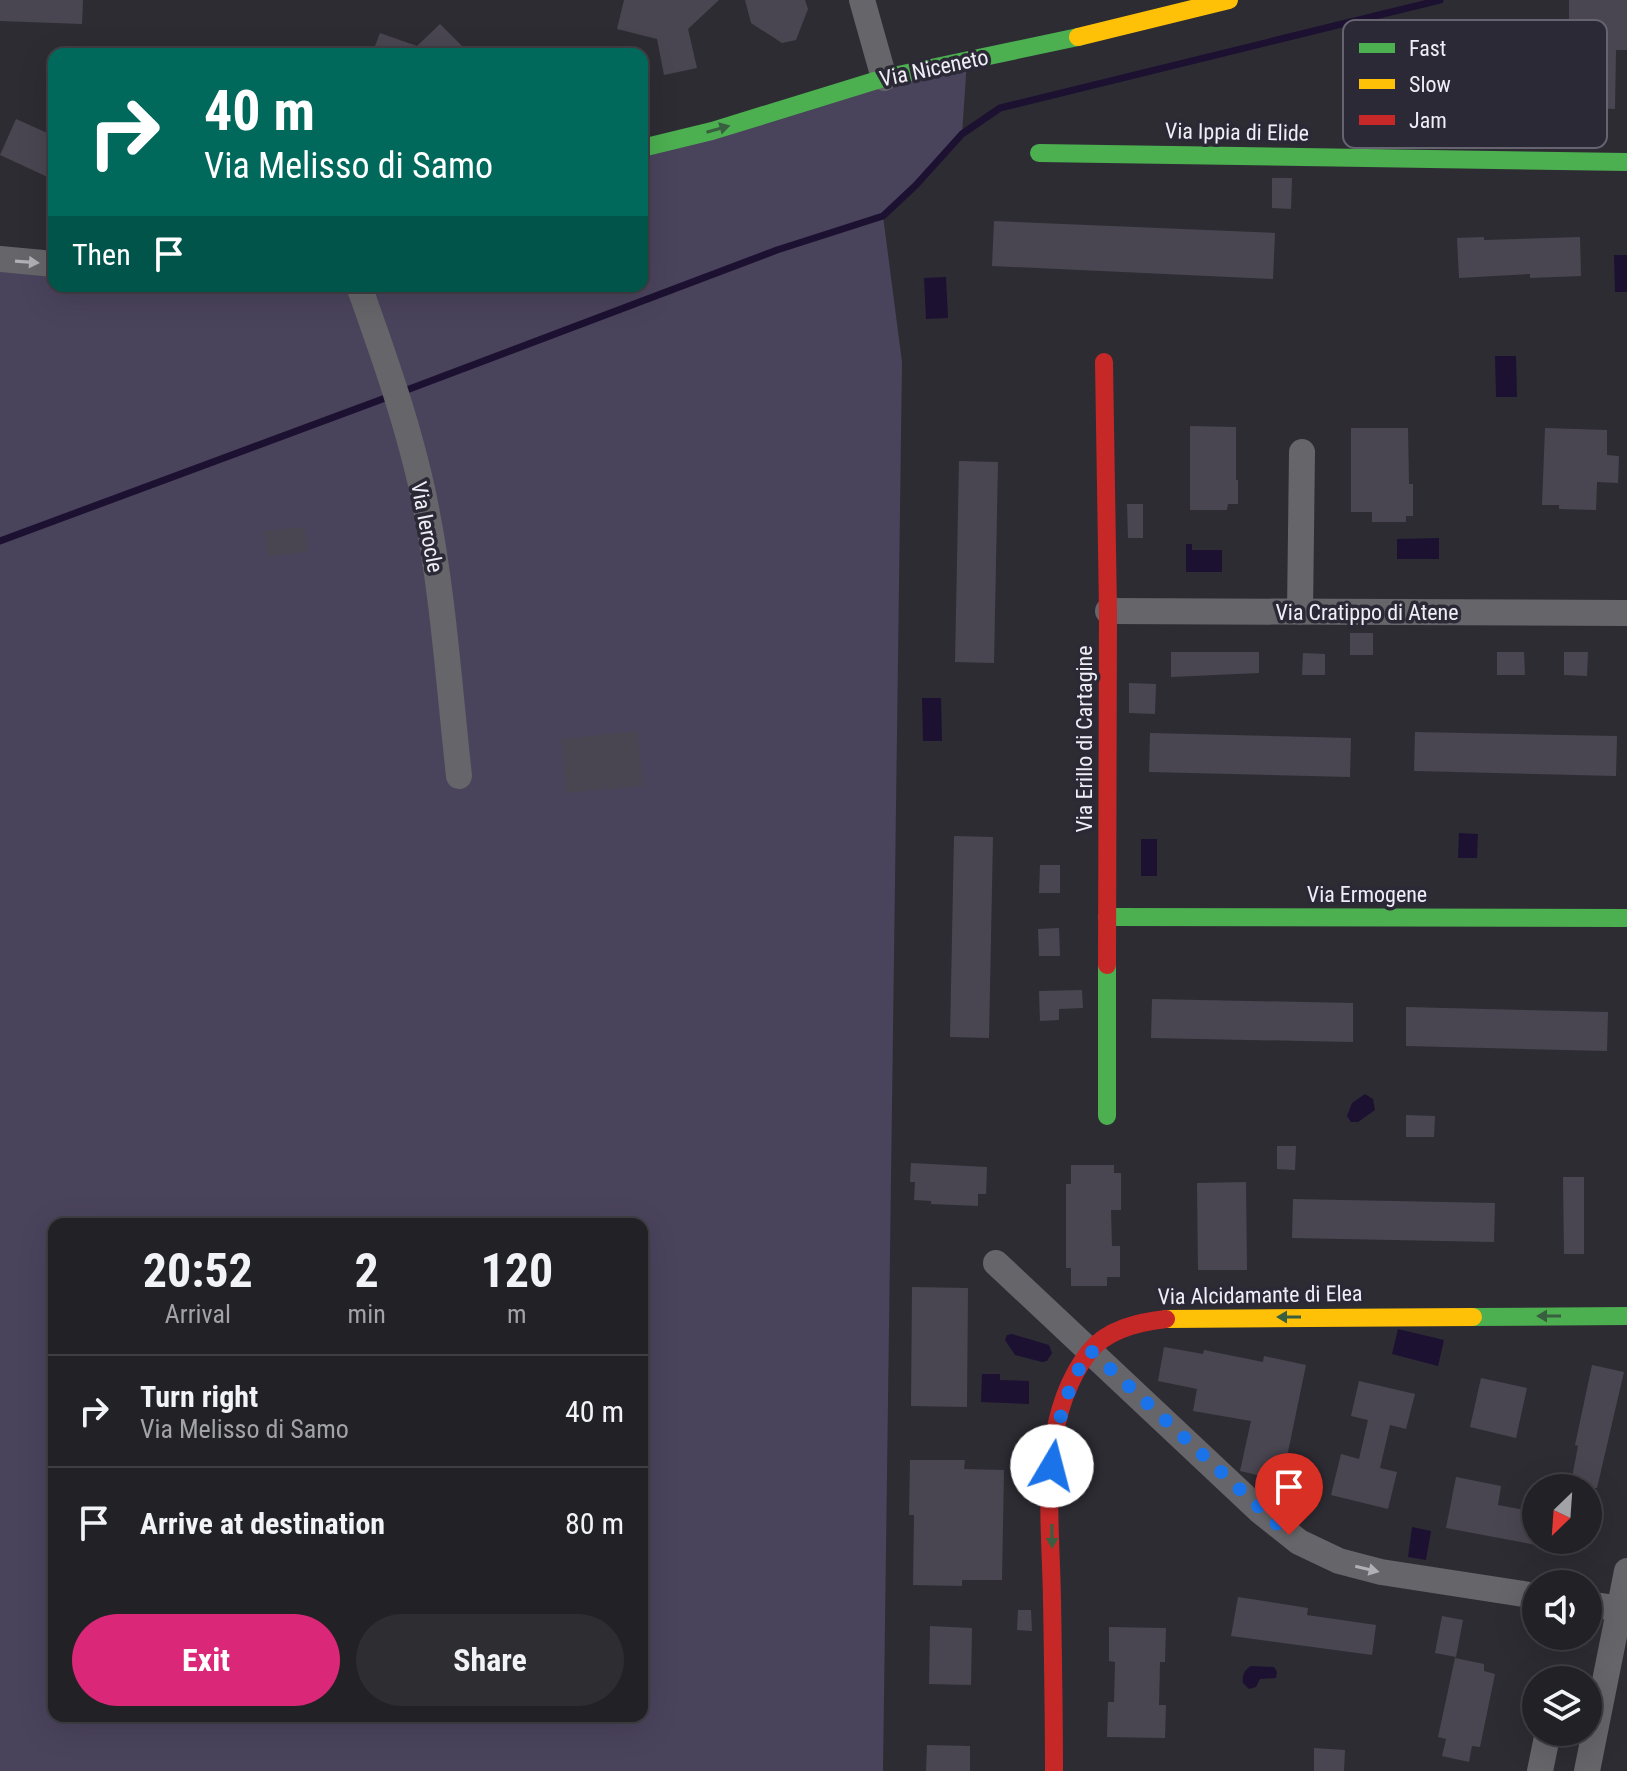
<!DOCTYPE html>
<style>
:root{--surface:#222126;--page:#2e2e32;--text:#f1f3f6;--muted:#a2a3a7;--line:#3f3e43;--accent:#db2777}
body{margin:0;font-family:"Roboto Condensed",sans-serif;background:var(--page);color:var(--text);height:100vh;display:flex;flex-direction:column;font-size:30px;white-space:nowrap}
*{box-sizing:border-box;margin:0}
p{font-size:26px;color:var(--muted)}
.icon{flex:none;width:44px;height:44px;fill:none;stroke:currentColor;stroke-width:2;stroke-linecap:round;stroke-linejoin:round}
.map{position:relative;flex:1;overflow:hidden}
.drawer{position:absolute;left:48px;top:1218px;width:600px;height:504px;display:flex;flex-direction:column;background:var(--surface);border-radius:16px;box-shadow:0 8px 32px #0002,0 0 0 2px var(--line)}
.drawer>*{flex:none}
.banner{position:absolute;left:48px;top:48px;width:600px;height:244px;border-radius:16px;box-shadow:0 8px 32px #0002,0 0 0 2px var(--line);background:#00695c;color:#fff;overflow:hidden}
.needle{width:52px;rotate:205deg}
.fabs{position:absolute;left:1522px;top:1474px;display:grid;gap:16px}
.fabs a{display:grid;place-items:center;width:80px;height:80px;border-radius:50%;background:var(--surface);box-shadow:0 8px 32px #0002,0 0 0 2px var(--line);font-size:40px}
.pin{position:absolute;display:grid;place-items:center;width:68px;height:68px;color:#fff;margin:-82px -34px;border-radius:50% 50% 50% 0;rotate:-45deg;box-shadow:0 0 8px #0007}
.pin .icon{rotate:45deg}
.me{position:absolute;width:88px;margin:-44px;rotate:8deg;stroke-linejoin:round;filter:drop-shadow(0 0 6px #0008)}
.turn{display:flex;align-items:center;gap:28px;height:168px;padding:0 24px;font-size:36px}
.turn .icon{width:104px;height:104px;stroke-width:2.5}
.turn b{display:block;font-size:56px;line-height:68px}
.then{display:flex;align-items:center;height:76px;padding:0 24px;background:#0003;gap:16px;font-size:30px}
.eta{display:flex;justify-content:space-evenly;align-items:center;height:136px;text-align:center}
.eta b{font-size:48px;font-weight:700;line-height:56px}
.cta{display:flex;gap:16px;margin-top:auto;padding:16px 24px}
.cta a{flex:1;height:92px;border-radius:48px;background:var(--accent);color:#fff;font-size:32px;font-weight:700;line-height:92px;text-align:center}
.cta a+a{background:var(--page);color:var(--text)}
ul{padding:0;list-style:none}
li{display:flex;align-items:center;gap:24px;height:112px;padding:0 24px;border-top:2px solid var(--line)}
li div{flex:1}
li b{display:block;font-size:30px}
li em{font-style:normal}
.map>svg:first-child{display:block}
.green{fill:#4a435c;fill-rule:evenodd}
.water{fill:#1d1132}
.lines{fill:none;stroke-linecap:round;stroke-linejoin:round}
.stream{stroke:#1d1132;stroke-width:7}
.building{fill:#494651}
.street{stroke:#666569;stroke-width:26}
.fast{stroke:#4caf50;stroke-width:18}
.slow{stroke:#ffc107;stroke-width:18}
.jam{stroke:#c62828;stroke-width:18}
.oneway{fill:#395f40}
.oneway2{fill:#b1b0b7}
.route{stroke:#1a73e8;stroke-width:14;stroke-dasharray:0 25.2}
.labels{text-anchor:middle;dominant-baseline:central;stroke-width:7;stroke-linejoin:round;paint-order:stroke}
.street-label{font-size:22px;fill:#efedf6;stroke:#2c2936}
.key{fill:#2c2936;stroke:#666470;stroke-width:2}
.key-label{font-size:22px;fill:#efedf6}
</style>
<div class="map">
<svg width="1627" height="1771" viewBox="0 0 1627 1771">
<rect width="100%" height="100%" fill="#2d2c33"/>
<path class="green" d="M 967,61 L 962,134 L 916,185 L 883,216 L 902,362 L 883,1771 L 0,1771 L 0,259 L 54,264 L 54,286 L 642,286 L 642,148 ZM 54,1224 L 642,1224 L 642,1716 L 54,1716 Z"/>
<path class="water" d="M 1614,255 L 1627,255 L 1627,292 L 1615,292 Z
M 946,277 L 948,318 L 926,319 L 924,278 Z
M 1495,356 L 1516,356 L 1517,397 L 1496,397 Z
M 1439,538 L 1439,559 L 1397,559 L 1397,539 Z
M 1186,544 L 1192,544 L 1192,550 L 1222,550 L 1222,572 L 1186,572 Z
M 922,698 L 941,698 L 942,741 L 923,741 Z
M 1459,833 L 1478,834 L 1477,858 L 1458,858 Z
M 1141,839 L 1157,839 L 1157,876 L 1141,876 Z
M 1365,1094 L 1373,1099 L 1375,1110 L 1358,1122 L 1351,1122 L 1347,1116 L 1352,1103 Z
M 1398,1329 L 1444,1340 L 1438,1366 L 1392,1354 Z
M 1012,1334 L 1049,1345 L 1052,1353 L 1047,1361 L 1042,1362 L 1015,1355 L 1005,1340 L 1007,1335 Z
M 982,1374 L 1000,1374 L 1000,1380 L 1029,1381 L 1029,1404 L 981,1402 Z
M 1412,1527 L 1431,1531 L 1426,1560 L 1408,1557 Z
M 1251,1666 L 1274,1667 L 1277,1672 L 1276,1678 L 1260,1679 L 1256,1687 L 1249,1689 L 1243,1683 C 1242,1676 1244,1670 1251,1666 Z"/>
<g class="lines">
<path class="stream" d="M 404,391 L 777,250 L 883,216 L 916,185 L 962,134 L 1000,108 L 1440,0
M 0,541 L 388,397"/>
</g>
<path class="building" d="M 0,0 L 83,0 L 82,24 L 0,21 Z
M 624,0 L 719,0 L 688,29 L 697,68 L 664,75 L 657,39 L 617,29 Z
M 745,0 L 805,0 L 808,9 L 796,40 L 782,43 L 751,23 Z
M 1569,0 L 1627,0 L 1627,50 L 1616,50 L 1615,109 L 1587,108 L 1589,50 L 1569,50 Z
M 440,24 L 470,54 L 372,54 L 380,33 L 417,46 Z
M 16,119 L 54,136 L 54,180 L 0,155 Z
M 1272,178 L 1292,178 L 1291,209 L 1272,208 Z
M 994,221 L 1275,233 L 1273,279 L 992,266 Z
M 1484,237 L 1484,240 L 1580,237 L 1581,276 L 1530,278 L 1530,274 L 1459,278 L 1457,238 Z
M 1190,426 L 1236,427 L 1236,480 L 1238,480 L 1238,504 L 1228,504 L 1227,510 L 1190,510 Z
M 1351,428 L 1408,428 L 1409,484 L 1413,484 L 1413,516 L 1406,516 L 1406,522 L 1372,522 L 1372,512 L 1351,512 Z
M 1545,428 L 1607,430 L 1607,455 L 1619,456 L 1618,483 L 1597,482 L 1596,510 L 1559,509 L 1559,505 L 1542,505 Z
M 959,461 L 998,462 L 994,663 L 955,662 Z
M 1127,504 L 1143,504 L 1143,538 L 1128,538 Z
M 305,527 L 308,552 L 267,556 L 264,531 Z
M 1350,633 L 1373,633 L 1373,655 L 1350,655 Z
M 1171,652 L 1259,652 L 1259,673 L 1171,677 Z
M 1497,652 L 1524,652 L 1525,675 L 1497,675 Z
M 1564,652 L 1588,652 L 1587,676 L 1564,675 Z
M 1303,653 L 1325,654 L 1325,675 L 1302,675 Z
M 1129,683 L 1156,684 L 1155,714 L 1129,713 Z
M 638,731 L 643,786 L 566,793 L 561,739 Z
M 1415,732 L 1617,736 L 1616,776 L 1414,771 Z
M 1150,733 L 1351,738 L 1350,777 L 1149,772 Z
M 954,836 L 993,837 L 989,1038 L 950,1037 Z
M 1040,865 L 1060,865 L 1060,893 L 1039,893 Z
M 1059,928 L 1060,956 L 1039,956 L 1038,929 Z
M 1082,990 L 1083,1008 L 1059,1009 L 1059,1020 L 1040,1021 L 1039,991 Z
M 1152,999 L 1353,1003 L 1353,1042 L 1151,1038 Z
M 1406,1007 L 1608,1012 L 1607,1051 L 1406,1046 Z
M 1406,1115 L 1435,1116 L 1434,1137 L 1406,1137 Z
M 1277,1146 L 1296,1146 L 1295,1170 L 1277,1169 Z
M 911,1163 L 987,1167 L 986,1194 L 978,1194 L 978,1206 L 931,1204 L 931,1201 L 914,1200 L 915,1182 L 910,1182 Z
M 1071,1165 L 1114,1165 L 1114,1173 L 1121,1173 L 1121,1210 L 1111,1210 L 1112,1246 L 1120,1246 L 1120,1277 L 1107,1277 L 1107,1286 L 1071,1286 L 1071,1268 L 1066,1268 L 1066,1184 L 1071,1184 Z
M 1563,1177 L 1584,1177 L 1584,1254 L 1564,1254 Z
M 1246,1182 L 1247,1270 L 1198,1270 L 1197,1183 Z
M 1293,1199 L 1495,1203 L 1494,1242 L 1292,1238 Z
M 912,1287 L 968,1288 L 967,1407 L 911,1406 Z
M 1164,1347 L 1203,1354 L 1204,1350 L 1263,1362 L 1264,1356 L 1306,1365 L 1282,1481 L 1240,1471 L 1251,1421 L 1193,1411 L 1197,1389 L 1158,1381 Z
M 1592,1365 L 1624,1372 L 1597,1488 L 1570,1488 L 1578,1446 L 1575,1445 Z
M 1481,1378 L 1527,1388 L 1516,1438 L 1470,1427 Z
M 1359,1381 L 1415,1394 L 1406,1429 L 1390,1425 L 1380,1468 L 1397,1472 L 1388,1509 L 1331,1495 L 1341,1454 L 1359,1459 L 1368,1420 L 1351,1416 Z
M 910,1460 L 965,1460 L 964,1469 L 1004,1470 L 1002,1580 L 962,1580 L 962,1586 L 913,1585 L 914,1515 L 909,1515 Z
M 1456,1477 L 1501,1486 L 1498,1505 L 1536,1512 L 1536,1545 L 1446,1528 Z
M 1238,1597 L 1308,1608 L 1307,1615 L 1376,1625 L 1372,1655 L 1231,1636 Z
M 1018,1610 L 1031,1610 L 1032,1631 L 1017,1630 Z
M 1442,1616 L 1463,1620 L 1456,1657 L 1435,1653 Z
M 930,1626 L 972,1628 L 971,1685 L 929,1684 Z
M 1109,1627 L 1166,1628 L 1165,1662 L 1160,1662 L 1159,1705 L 1166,1705 L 1165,1738 L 1107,1737 L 1108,1702 L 1114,1702 L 1115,1662 L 1109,1661 Z
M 1455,1658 L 1484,1664 L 1484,1671 L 1495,1674 L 1480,1747 L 1472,1746 L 1469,1762 L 1442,1756 L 1446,1739 L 1438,1737 Z
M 927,1745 L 970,1746 L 970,1771 L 926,1771 Z
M 1314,1748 L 1345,1750 L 1344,1771 L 1314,1771 Z"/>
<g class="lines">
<path class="street" d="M 862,0 L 884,78
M 0,259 L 54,264
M 359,286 C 384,356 410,429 425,503 C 443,592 449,685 459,776
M 1108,611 L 1627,613
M 1300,612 L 1302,452
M 996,1263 L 1260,1511 L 1299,1542 L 1339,1561 L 1381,1572 L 1536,1596
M 1588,1604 L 1627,1610
M 1540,1771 L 1548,1732
M 1587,1771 L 1627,1571"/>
<path class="fast" d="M 642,148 L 712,131 L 884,78 L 1078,37
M 1039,153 L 1627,162
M 1107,917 L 1627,918
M 1107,1116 L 1107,965
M 1473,1317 L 1627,1316"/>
<path class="slow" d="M 1078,37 L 1229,0
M 1166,1319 L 1473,1317"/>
<path class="jam" d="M 1104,362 L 1108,611 L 1107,965
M 1054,1771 C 1054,1714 1053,1657 1052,1600 C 1051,1520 1036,1420 1089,1352 C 1107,1329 1139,1322 1166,1319"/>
</g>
<defs><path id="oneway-solid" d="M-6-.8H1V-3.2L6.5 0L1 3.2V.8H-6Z" transform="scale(2)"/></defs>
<g class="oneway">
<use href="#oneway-solid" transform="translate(718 129) rotate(-16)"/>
<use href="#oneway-solid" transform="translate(1549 1316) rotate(180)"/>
<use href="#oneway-solid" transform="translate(1289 1317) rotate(180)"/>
<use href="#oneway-solid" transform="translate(1052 1536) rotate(89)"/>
</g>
<g class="oneway2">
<use href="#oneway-solid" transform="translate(27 262) rotate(4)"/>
<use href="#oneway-solid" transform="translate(1367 1569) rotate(13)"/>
</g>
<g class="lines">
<path class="route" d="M 1052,1466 C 1056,1424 1067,1386 1090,1350 L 1289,1535"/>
</g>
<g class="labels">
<g class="street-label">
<text transform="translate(934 68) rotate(-12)">Via Niceneto</text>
<text transform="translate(1237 132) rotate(1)">Via Ippia di Elide</text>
<text transform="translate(427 527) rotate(79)">Via Ierocle</text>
<text x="1367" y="612">Via Cratippo di Atene</text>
<text transform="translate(1084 739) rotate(-90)">Via Erillo di Cartagine</text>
<text x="1367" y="894">Via Ermogene</text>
<text transform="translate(1260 1295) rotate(-1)">Via Alcidamante di Elea</text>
</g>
</g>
<rect x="1343" y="20" width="264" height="128" rx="12" class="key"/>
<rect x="1359" y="43" width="36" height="10" fill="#4caf50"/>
<rect x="1359" y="79" width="36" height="10" fill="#ffc107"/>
<rect x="1359" y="115" width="36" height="10" fill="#c62828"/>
<g class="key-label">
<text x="1409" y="56">Fast</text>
<text x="1409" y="92">Slow</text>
<text x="1409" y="128">Jam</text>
</g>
</svg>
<div class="fabs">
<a><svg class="needle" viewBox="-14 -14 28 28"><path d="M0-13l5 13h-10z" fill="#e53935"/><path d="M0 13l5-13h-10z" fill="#a2a3a7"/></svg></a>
<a><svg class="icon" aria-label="sound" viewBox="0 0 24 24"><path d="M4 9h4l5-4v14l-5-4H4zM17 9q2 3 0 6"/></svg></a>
<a><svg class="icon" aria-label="layers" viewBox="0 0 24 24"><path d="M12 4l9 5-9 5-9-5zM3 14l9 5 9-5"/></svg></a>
</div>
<div class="pin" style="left:1289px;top:1535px;background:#d93025"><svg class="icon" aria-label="arrive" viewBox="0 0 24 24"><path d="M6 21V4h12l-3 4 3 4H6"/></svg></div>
<svg class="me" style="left:1052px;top:1466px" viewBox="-20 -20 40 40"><circle r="19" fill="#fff"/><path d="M0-13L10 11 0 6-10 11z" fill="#1a73e8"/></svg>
<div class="banner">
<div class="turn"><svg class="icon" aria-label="right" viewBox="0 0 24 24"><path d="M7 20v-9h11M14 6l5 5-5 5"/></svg><div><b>40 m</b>Via Melisso di Samo</div></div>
<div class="then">Then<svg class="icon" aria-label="arrive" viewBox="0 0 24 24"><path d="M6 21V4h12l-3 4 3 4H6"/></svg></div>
</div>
<section class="drawer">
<div class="eta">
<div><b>20:52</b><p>Arrival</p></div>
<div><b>2</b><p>min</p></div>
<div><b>120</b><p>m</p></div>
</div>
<ul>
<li><svg class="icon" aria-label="right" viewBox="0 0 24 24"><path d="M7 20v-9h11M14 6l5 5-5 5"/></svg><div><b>Turn right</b><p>Via Melisso di Samo</p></div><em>40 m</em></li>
<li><svg class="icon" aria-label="arrive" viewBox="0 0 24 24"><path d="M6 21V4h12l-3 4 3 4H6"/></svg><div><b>Arrive at destination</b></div><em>80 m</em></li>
</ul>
<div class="cta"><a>Exit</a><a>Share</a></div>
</section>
</div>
